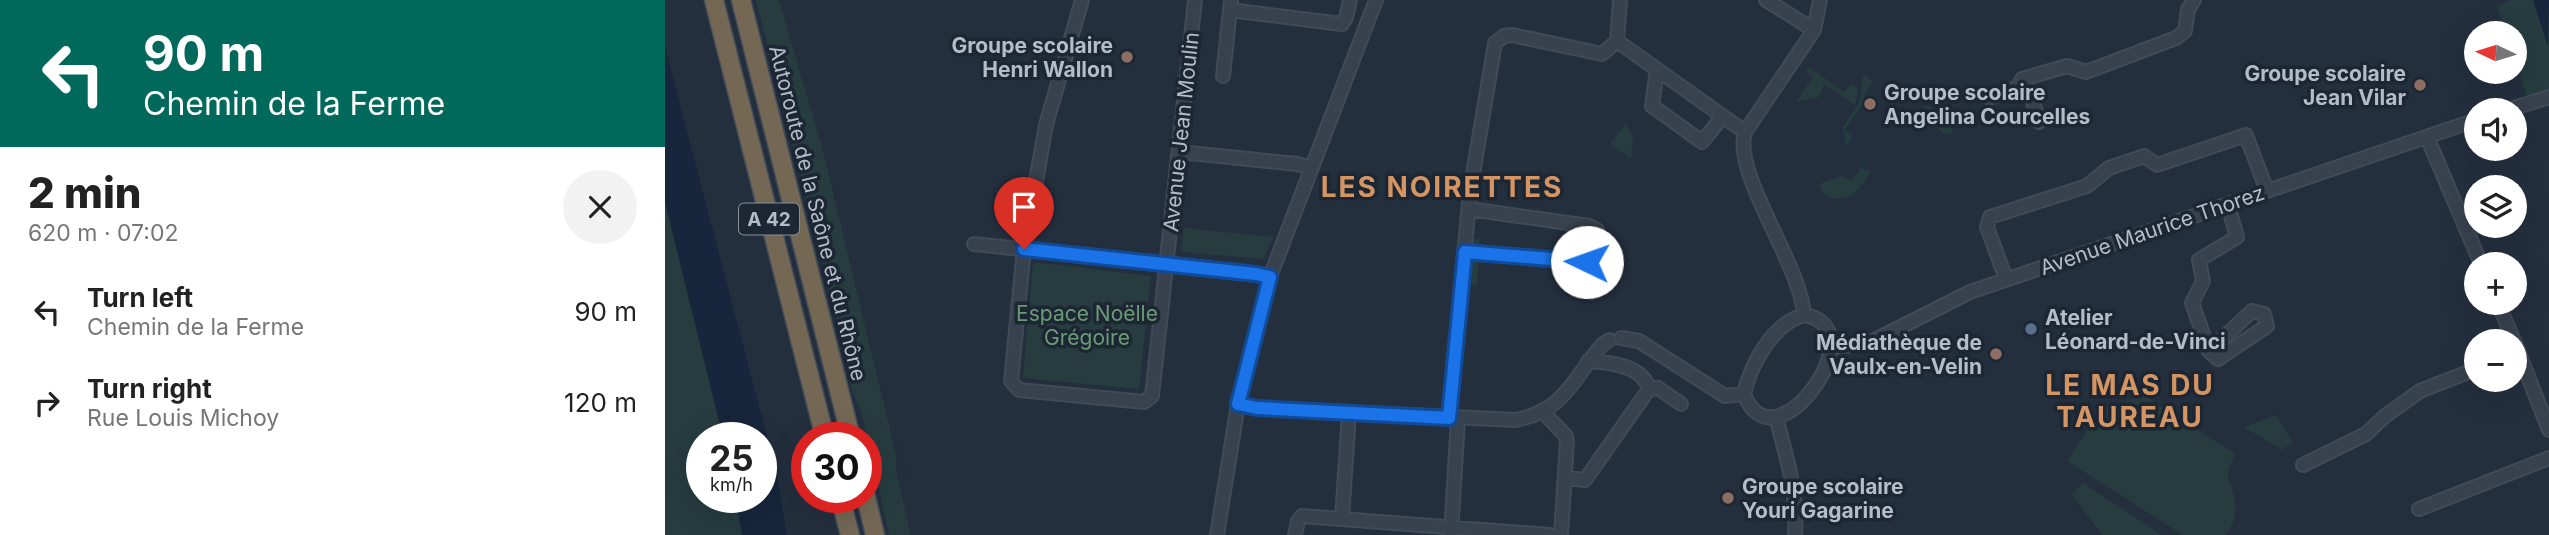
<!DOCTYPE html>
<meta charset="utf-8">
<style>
:root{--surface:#fff;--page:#f2f2f2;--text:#222;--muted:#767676}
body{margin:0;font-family:Inter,sans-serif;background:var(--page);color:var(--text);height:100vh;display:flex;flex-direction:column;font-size:26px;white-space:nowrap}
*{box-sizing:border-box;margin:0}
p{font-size:23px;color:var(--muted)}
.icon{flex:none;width:38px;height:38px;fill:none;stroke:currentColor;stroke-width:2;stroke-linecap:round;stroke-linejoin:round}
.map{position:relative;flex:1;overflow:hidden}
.details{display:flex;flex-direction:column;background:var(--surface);width:665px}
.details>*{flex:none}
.guide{background:#00695c;color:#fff;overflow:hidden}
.needle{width:46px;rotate:274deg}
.fabs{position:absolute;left:1799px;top:21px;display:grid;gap:14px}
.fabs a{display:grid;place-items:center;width:63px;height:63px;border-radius:50%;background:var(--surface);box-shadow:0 7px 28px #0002;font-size:35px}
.speed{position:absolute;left:21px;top:422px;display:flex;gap:14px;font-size:35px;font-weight:700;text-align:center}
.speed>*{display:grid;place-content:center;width:91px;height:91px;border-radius:50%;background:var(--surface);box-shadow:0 7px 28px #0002;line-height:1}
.speed small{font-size:18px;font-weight:400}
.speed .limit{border:10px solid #d22;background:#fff;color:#111}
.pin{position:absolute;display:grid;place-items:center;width:60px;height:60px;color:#fff;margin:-72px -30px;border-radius:50% 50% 50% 0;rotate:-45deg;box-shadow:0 0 7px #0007}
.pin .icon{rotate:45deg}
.me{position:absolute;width:77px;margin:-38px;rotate:273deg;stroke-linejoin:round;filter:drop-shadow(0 0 5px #0008)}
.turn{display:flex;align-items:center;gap:24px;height:147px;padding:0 28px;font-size:32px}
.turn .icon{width:91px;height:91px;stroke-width:2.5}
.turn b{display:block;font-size:49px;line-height:60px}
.round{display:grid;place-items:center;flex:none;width:74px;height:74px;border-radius:37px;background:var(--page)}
.headline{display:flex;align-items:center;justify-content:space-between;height:119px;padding:0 28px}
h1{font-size:42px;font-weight:800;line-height:52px}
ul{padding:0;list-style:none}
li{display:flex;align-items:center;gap:21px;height:91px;padding:0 28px}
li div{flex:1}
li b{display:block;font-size:26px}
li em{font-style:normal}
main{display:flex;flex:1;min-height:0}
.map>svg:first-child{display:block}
.green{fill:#263c3f}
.water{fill:#17263c}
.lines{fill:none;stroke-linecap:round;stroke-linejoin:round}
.minor-casing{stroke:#414a57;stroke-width:16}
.highway-casing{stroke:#434c59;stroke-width:21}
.minor{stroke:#38414e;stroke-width:12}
.highway{stroke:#746855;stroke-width:18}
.route-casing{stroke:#114b97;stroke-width:18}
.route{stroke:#1a73e8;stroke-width:12}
.education-dot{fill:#8d6e63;stroke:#1d2633;stroke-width:2.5}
.service-dot{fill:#5c6f8a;stroke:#1d2633;stroke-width:2.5}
.labels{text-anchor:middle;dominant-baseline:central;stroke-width:7;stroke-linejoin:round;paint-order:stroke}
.shield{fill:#1d2633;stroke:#878f9c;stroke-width:2}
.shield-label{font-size:19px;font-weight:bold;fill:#b4bcc9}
.poi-label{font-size:21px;font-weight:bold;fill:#b4bcc9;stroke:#1d2633;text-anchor:end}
.street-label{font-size:21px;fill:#b4bcc9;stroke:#1d2633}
.park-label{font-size:21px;fill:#6b9a76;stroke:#1d2633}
.district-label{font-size:28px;font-weight:bold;letter-spacing:2px;fill:#d59563;stroke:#1d2633}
</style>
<main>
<section class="details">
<div class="guide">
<div class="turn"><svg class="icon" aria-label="left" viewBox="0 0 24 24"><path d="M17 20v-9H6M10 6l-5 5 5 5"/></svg><div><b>90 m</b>Chemin de la Ferme</div></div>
</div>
<div class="headline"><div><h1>2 min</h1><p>620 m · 07:02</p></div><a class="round"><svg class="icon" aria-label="close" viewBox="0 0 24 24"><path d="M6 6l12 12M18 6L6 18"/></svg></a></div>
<ul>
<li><svg class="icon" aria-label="left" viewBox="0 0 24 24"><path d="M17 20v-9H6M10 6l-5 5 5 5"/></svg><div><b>Turn left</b><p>Chemin de la Ferme</p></div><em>90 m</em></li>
<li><svg class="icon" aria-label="right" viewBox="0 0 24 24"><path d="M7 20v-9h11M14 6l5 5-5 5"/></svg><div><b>Turn right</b><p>Rue Louis Michoy</p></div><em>120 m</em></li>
</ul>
</section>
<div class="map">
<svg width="1884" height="535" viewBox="0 0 1884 535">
<rect width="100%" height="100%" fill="#242f3e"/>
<path class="green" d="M 91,0 L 114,0 L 157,147 L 231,455 L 231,471 L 246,535 L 224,535 L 204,443 L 196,411 L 187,391 L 166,292 Z
M 1846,0 L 1884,0 L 1884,89 L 1862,97 L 1850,60 L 1850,33 L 1841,33 L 1832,6 Z
M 1144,67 L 1179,92 L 1186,83 L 1193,89 L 1190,105 L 1159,84 L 1154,97 L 1131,102 L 1148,77 L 1141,71 Z
M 1198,74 L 1208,82 L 1199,96 L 1201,99 L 1179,130 L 1188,137 L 1181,147 L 1179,131 L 1177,129 L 1195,102 Z
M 1260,106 L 1266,106 L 1286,120 L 1287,133 L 1280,134 L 1265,123 L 1253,121 L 1251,117 L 1259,115 L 1258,108 Z
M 961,123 L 968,137 L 966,159 L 945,144 Z
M 1196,168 L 1206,172 C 1195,187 1188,202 1167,198 L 1158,192 L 1154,184 L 1177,176 L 1187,181 Z
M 0,202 L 58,437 L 37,438 L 37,497 L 71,497 L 77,535 L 0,535 Z
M 519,228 L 608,237 L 599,259 L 516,252 Z
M 792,238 L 815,239 L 812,285 L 789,283 Z
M 368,262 L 486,276 L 474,389 L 358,378 Z
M 1477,394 L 1570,454 L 1562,474 C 1570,496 1577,516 1560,535 L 1518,535 L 1402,461 L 1439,405 L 1454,404 Z
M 1611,415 L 1628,442 L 1617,450 L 1579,427 Z
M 1418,483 L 1497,535 L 1437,535 L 1406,494 Z"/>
<path class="water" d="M 1871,0 L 1884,0 L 1883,46 L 1868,1 Z
M 0,47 L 112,475 L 122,535 L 77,535 L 71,497 L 96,497 L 96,438 L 58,437 L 0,202 Z"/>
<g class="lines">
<g class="minor-casing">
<path id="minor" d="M 417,0 L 381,125 L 359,249 L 346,381 L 354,390 L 479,402 L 487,396 L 530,0
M 1101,0 L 1149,30
M 565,10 L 677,24 L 681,18 L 685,0
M 952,41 L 1080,132
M 992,69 L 987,106 L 1037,142 L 1058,116
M 558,76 L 566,0
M 1357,79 L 1365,91 L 1374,122
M 1324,98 L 1353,87 L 1357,79 L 1402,66 L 1421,72 L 1511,38 L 1520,31 L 1523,9 L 1529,0
M 1843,110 L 1884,97
M 1762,137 L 1816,264
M 515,152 L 632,164 L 646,168
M 309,244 L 591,274 L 605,277
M 800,252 L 915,263 C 928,262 932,253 936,241 L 932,230 L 924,226 L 804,209
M 1341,279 L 1322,227 L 1325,217 L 1422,186 L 1444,168 L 1479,156 L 1492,165 L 1581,135 L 1602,191
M 1833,303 L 1849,341
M 1139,315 C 1136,264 1067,174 1080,132 L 1149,30 L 1155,0
M 1139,315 C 1214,326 1109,473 1079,394 C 1086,364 1107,324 1139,315 Z
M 956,338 L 974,341 L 1060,396 L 1079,394
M 1850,343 L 1884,430
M 1167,347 L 1202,344 L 1305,292 L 1811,120
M 1544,351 L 1587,311 L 1599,314 L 1602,326 L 1553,359 L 1544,351 L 1527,303 L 1538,281 L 1534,260 L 1572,237 L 1563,205
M 984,389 L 993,388 L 1016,404
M 573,404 L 592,408 L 851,420 C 900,410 907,380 937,345 L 944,340
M 878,412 L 901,436 L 902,441 L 896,535
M 784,418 L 805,192 L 830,43 L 839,36 L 847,35 L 937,54 L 952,41 L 955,0
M 1111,418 C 1122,457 1133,495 1130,535
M 1638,465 L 1701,434 L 1720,416 L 1755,391 L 1811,369
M 901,478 L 920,480 L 984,389 C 978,365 943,362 923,361
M 1754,509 L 1884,458
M 677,519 L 684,413
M 552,535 L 573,404 L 605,277 L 711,0
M 630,535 L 633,521 L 637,516 L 885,535
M 786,535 L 793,419"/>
</g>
<g class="highway-casing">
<path id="highway" d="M 49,0 L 160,438
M 76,0 L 186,438
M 175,497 L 185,535
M 201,497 L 210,535"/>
</g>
<use href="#minor" class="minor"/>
<use href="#highway" class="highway"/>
</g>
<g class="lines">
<g class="route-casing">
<path id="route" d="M 359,249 L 591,274 L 605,277 L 573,404 L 592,408 L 784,418 L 800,252 L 922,262"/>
</g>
<use href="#route" class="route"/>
</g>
<g class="education-dot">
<circle cx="462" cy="57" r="7"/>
<circle cx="1755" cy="85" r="7"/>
<circle cx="1205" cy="104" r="7"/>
<circle cx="1331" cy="354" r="7"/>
<circle cx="1063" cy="498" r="7"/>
</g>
<circle class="service-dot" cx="1366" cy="329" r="7"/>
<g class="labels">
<rect class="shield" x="74" y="203.5" width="60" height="31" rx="5"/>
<g class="shield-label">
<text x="104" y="219">A 42</text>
</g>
<g class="poi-label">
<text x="448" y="45">Groupe scolaire<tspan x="448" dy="24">Henri Wallon</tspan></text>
<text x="1741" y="73">Groupe scolaire<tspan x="1741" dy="24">Jean Vilar</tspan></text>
<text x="1219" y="92" text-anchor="start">Groupe scolaire<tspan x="1219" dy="24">Angelina Courcelles</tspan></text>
<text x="1380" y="317" text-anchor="start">Atelier<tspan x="1380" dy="24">Léonard-de-Vinci</tspan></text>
<text x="1317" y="342">Médiathèque de<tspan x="1317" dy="24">Vaulx-en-Velin</tspan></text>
<text x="1077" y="486" text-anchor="start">Groupe scolaire<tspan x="1077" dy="24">Youri Gagarine</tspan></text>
</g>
<g class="street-label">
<text transform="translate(516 132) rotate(-84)">Avenue Jean Moulin</text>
<text transform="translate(153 213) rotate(76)">Autoroute de la Saône et du Rhône</text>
<text transform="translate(1487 230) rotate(-19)">Avenue Maurice Thorez</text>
</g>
<g class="park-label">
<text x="422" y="313">Espace Noëlle<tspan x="422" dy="24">Grégoire</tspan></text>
</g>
<g class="district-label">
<text x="777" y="187">LES NOIRETTES</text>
<text x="1465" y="385">LE MAS DU<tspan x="1465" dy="32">TAUREAU</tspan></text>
</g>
</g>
</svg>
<div class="fabs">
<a><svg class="needle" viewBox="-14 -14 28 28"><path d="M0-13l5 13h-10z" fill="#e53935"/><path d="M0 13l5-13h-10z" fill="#767676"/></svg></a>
<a><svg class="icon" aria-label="sound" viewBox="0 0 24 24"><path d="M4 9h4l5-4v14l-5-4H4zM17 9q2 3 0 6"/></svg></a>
<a><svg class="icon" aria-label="layers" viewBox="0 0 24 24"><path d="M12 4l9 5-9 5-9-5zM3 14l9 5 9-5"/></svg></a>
<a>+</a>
<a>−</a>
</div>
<div class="speed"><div>25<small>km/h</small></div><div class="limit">30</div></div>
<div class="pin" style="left:359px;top:249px;background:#d93025"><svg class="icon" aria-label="arrive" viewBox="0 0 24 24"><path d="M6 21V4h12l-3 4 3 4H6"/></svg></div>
<svg class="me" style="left:922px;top:262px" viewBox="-20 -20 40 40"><circle r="19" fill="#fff"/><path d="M0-13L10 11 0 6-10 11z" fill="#1a73e8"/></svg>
</div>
</main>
